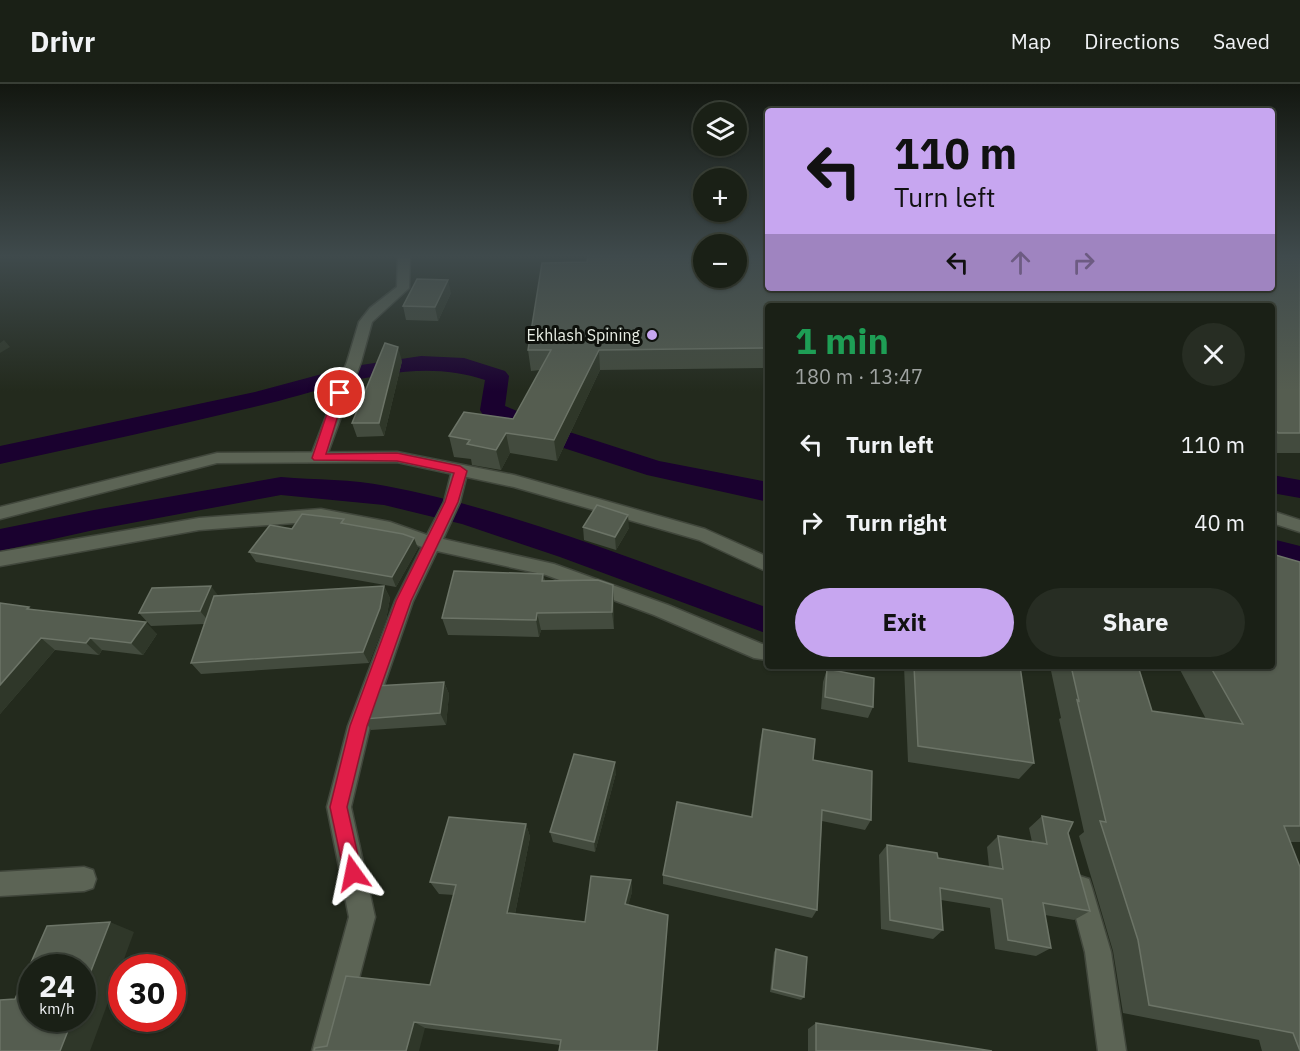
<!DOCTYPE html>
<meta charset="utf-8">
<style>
:root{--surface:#1a2016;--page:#272d23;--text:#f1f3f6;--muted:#9fa3a1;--line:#383e35;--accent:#c7a6f0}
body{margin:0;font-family:"IBM Plex Sans",sans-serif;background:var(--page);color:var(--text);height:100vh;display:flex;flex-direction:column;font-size:22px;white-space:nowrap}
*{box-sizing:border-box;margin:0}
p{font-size:20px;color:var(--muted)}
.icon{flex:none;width:33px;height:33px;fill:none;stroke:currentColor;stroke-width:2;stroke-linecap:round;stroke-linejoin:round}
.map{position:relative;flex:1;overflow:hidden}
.sheet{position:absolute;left:765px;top:219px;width:510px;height:366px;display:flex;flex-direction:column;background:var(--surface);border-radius:6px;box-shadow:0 2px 4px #0004,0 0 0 2px var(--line)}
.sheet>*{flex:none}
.guide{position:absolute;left:765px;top:24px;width:510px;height:183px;border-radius:6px;box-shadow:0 2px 4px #0004,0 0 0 2px var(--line);background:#c7a6f0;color:#111;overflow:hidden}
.tools{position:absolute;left:693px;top:18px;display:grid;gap:12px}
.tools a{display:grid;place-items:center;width:54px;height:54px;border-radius:50%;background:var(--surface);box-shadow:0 2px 4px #0004,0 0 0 2px var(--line);font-size:30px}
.speed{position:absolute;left:18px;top:870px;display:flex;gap:12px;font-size:30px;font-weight:700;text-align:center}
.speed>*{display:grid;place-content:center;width:78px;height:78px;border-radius:50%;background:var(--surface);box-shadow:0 2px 4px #0004,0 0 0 2px var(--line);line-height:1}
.speed small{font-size:15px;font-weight:400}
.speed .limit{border:9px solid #d22;background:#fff;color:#111}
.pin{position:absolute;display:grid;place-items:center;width:51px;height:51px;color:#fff;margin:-26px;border:3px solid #fff;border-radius:50%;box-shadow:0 2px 6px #0007}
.me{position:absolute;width:66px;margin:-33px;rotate:348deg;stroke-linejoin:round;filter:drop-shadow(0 0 4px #0008)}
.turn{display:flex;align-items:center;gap:21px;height:126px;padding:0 30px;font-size:27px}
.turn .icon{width:78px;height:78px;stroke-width:2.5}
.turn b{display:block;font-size:42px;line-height:51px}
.lanes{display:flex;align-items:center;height:57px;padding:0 30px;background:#0003;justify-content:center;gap:30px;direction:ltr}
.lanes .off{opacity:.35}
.round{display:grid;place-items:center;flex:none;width:63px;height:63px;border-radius:32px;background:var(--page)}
.overview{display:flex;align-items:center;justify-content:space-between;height:102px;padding:0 30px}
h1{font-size:36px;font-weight:700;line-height:45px;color:#1e9e55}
.primary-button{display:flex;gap:12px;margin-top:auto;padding:12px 30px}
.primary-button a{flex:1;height:69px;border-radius:36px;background:var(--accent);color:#111;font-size:24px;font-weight:700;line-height:69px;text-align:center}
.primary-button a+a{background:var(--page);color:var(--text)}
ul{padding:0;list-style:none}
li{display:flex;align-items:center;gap:18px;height:78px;padding:0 30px}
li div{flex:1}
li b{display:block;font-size:22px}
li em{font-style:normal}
header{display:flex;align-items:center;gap:36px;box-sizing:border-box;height:84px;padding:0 30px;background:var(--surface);border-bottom:2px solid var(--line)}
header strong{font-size:28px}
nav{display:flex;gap:33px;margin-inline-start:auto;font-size:21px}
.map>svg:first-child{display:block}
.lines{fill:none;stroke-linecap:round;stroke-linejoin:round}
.canal{fill:#1a012f;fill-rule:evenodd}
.minor-casing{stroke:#41473c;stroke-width:3}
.tertiary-casing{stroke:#41473c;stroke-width:3}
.minor{fill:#5c6455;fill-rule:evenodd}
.tertiary{fill:#5c6455;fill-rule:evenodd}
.wall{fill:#434b3e}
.shaded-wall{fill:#2f3729}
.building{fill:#555d50;stroke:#6c7467;stroke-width:1.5}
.route{fill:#e11d48;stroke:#92132f;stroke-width:1.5}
.poi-dot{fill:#c7a6f0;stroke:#0e110c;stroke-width:2}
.labels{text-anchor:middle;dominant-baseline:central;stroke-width:6;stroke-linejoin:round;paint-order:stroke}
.far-poi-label{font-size:16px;fill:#e9eee5;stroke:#0e110c;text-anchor:end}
</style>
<header>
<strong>Drivr</strong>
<nav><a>Map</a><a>Directions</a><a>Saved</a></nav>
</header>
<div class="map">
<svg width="1300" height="967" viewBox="0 0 1300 967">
<rect width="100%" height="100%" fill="#232a1d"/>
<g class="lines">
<path class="canal" d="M 421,272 L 464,274 L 505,287 L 509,292 L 505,322 L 560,345 L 659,377 L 768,398 L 768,418 L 647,391 L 542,357 L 483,331 L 480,326 L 485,296 C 409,270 332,305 258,322 C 172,343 86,361 0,380 L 0,362 L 255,308 L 348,283 Z
M 1272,391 L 1300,396 L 1300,414 L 1272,409 Z
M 281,393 C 315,396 352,395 386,402 C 514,426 644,480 768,524 L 768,550 L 560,473 L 462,440 L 384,421 L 281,411 L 94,446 L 0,467 L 0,445 L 94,426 Z
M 1272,455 L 1300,462 L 1300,484 L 1272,477 Z"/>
<g class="minor-casing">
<path id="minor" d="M 398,171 L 410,171 L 409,204 L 372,238 L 361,278 L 326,374 L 324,378 L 312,378 L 310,374 L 347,278 L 359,238 L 370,224 L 397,203 Z
M 460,381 L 466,382 L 468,386 L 460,418 L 443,455 L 554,480 L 668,521 L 762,560 L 768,560 L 768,576 L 754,574 L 654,531 L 546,491 L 437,467 L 413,517 L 370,642 L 351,723 L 375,833 L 340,967 L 312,967 L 349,833 L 327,723 L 348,642 L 395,517 L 422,463 L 388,450 L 321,437 L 199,446 L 0,482 L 0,468 L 199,434 L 321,425 L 390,438 L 427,451 L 444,418 L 452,386 L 454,382 Z
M 84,783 L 93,786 L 96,795 L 93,804 L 84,807 L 0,812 L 0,788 Z
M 1080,792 L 1089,795 L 1092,804 L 1111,868 L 1126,967 L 1098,967 L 1085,868 L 1068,804 L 1071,795 Z"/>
</g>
<g class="tertiary-casing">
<path id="tertiary" d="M 397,368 L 514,391 L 705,445 L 768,473 L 768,488 L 699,456 L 514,403 L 397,378 L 217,379 L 0,435 L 0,423 L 217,369 Z
M 1272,427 L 1300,436 L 1300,448 L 1272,439 Z"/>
</g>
<use href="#minor" class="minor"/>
<use href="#tertiary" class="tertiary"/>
</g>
<path class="wall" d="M 588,171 L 704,171 L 704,194 L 736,194 L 736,171 L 768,171 L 768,204 L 1272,204 L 1272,171 L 1300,171 L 1300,369 L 1272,369 L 1272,222 L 768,222 L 768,284 L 600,286 L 557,377 L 510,369 L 501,386 L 472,381 L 471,375 L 454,373 L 449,352 L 464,328 L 513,335 L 540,286 L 531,287 L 528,266 L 542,179 L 587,178 Z
M 451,209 L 438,237 L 406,236 L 403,222 Z
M 402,277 L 384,352 L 357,353 L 352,339 Z
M 346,440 L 418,464 L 396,503 L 256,478 L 249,468 L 292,445 Z
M 583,443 L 629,444 L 616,466 L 584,456 Z
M 1300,478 L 1300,758 L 1290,758 L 1300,967 L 1262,967 L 1259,956 L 1123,929 L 1113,867 L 1079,752 L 1084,748 L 1059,635 L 1061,634 L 1050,582 L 1138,582 L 1152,627 L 1206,635 L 1178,582 L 1272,582 Z
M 543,490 L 545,497 L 613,501 L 614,545 L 541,546 L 539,553 L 448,551 L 442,534 Z
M 384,502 L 390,514 L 386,536 L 369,579 L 201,590 L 191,579 L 204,540 L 151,542 L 139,529 L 219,512 Z
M 0,519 L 29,523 L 31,526 L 157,550 L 143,571 L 102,566 L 99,571 L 55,566 L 0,630 Z
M 904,582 L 1020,582 L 1034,679 L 1019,695 L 908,678 Z
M 827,585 L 873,623 L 868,634 L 821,625 L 823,598 Z
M 444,598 L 449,610 L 446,641 L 371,646 L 364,635 Z
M 763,645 L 813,676 L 871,736 L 865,746 L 822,737 L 817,826 L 812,834 L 663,800 L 663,791 L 751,733 L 760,657 Z
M 616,689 L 595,768 L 553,758 L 550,748 Z
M 1042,732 L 1068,749 L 1090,827 L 1074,836 L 1045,831 L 1051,864 L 1036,872 L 995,865 L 990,824 L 941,816 L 943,846 L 933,855 L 881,845 L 879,771 L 887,761 L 938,774 L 989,783 L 987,763 L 998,752 L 1032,758 L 1029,744 Z
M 526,740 L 530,753 L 515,830 L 585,838 L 631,796 L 632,808 L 628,821 L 560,961 L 425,944 L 327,962 L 430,901 L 454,811 L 439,810 L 430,798 Z
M 776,865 L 804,913 L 801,916 L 770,908 L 774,868 Z
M 816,939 L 992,967 L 808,967 L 808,945 Z"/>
<path class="shaded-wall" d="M 448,196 L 451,209 L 438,237 L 435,223 Z
M 4,256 L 10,263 L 0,269 L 0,259 Z
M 398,263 L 402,277 L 384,352 L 379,339 Z
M 599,266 L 600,286 L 557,377 L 554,356 Z
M 506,349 L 510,369 L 501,386 L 496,366 Z
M 628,431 L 629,444 L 616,466 L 615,453 Z
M 414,454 L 418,464 L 396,503 L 392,493 Z
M 613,501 L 614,518 L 614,545 L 612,528 Z
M 211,502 L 221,515 L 211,540 L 200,527 Z
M 384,502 L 390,514 L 386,536 L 369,579 L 363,568 Z
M 537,529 L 541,546 L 539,553 L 536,536 Z
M 146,538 L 157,550 L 143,571 L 131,559 Z
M 41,554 L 55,566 L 0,630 L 0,601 Z
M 90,554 L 102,566 L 99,571 L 86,559 Z
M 444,598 L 449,610 L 446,641 L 440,629 Z
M 615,678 L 616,689 L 595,768 L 594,758 Z
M 526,740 L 530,753 L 513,840 L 507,829 Z
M 631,796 L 632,808 L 626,831 L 625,820 Z
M 110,838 L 134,848 L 90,967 L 60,967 L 73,934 L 82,934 L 82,910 Z
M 414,938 L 425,944 L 419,967 L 406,967 Z"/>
<path class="building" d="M 588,171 L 704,171 L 704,194 L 736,194 L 736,171 L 768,171 L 768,204 L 1272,204 L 1272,171 L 1300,171 L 1300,349 L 1278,349 L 1272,342 L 1272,222 L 768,222 L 768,264 L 599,266 L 554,356 L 506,349 L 496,366 L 467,360 L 470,356 L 449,352 L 464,328 L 513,335 L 551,266 L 528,266 L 542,179 L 587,178 Z
M 417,195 L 448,196 L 435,223 L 403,222 Z
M 385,259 L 398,263 L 379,339 L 352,339 Z
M 597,421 L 628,431 L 615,453 L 583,443 Z
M 302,430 L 344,435 L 341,439 L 403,450 L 414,454 L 392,493 L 249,468 L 270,441 L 292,445 Z
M 1272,470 L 1300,478 L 1300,742 L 1284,742 L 1300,783 L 1300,967 L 1293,949 L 1149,921 L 1138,856 L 1100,737 L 1106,738 L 1077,616 L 1079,617 L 1071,582 L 1138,582 L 1152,627 L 1243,640 L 1210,582 L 1272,582 Z
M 454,487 L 543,490 L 542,497 L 598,496 L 613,501 L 612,528 L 537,529 L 536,536 L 442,534 Z
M 211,502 L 200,527 L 139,529 L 152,504 Z
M 384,502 L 380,524 L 363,568 L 191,579 L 214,512 Z
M 0,519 L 29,523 L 27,525 L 146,538 L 131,559 L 90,554 L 86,559 L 41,554 L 0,601 Z
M 914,582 L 1020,582 L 1034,679 L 918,662 Z
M 827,585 L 874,594 L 873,623 L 825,613 Z
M 444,598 L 440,629 L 364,635 L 375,602 Z
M 763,645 L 815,655 L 813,676 L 872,687 L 871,736 L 822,726 L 817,826 L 663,791 L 677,718 L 752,733 Z
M 574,670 L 615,678 L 594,758 L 550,748 Z
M 1042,732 L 1073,738 L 1068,749 L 1090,827 L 1043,819 L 1051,864 L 1008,856 L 1002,815 L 940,804 L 943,846 L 890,836 L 887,761 L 937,769 L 938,774 L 1003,785 L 998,752 L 1047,760 Z
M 449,733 L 526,740 L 507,829 L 585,838 L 591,792 L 631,796 L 625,820 L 668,831 L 657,967 L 559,967 L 561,956 L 414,938 L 406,967 L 314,967 L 315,964 L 327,962 L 346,892 L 430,901 L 456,801 L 430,798 Z
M 110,838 L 82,910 L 82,884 L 32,884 L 32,934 L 73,934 L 60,967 L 0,967 L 0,916 L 15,915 L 47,842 Z
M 776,865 L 807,873 L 804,913 L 772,905 Z
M 816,939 L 992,967 L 816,967 Z"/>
<linearGradient id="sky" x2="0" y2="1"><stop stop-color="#131710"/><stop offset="0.56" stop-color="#3f4a4c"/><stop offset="1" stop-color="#3f4a4c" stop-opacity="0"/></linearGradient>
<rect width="1300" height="307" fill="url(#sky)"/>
<path class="route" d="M 340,306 L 345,309 L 326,370 L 397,369 L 460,382 L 467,387 L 458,418 L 411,517 L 367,642 L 347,723 L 362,789 L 359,795 L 353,798 L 346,795 L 344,789 L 330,723 L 350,642 L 396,517 L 445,418 L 454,389 L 397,377 L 314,376 L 312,374 L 334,309 Z"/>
<circle class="poi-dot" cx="652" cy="251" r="6"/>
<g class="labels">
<g class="far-poi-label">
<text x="640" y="251">Ekhlash Spining</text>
</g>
</g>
</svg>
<div class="tools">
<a><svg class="icon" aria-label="layers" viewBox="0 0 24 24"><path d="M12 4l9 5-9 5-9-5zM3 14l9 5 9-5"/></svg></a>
<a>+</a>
<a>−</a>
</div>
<div class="speed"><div>24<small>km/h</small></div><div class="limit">30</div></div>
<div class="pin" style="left:340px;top:309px;background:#d93025"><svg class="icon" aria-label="arrive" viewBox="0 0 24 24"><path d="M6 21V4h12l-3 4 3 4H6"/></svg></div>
<svg class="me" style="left:353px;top:789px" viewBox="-20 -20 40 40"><path d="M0-17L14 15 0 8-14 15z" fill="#e11d48" stroke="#fff" stroke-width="4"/></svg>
<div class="guide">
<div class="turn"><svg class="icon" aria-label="left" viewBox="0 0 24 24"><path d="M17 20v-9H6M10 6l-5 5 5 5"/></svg><div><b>110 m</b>Turn left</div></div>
<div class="lanes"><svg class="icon" aria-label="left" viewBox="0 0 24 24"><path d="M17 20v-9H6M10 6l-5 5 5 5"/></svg><svg class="icon off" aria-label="ahead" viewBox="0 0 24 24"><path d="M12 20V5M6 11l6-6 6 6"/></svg><svg class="icon off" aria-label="right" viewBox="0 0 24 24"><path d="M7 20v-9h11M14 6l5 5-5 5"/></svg></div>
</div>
<section class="sheet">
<div class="overview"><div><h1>1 min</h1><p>180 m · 13:47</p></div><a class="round"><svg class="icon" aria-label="close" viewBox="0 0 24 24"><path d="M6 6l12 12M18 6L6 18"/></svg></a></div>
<ul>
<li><svg class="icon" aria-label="left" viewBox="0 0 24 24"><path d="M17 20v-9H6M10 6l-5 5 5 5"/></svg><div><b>Turn left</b></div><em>110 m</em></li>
<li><svg class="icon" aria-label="right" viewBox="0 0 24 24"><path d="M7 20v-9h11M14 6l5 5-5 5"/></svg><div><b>Turn right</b></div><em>40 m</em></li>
</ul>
<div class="primary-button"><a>Exit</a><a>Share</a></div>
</section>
</div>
